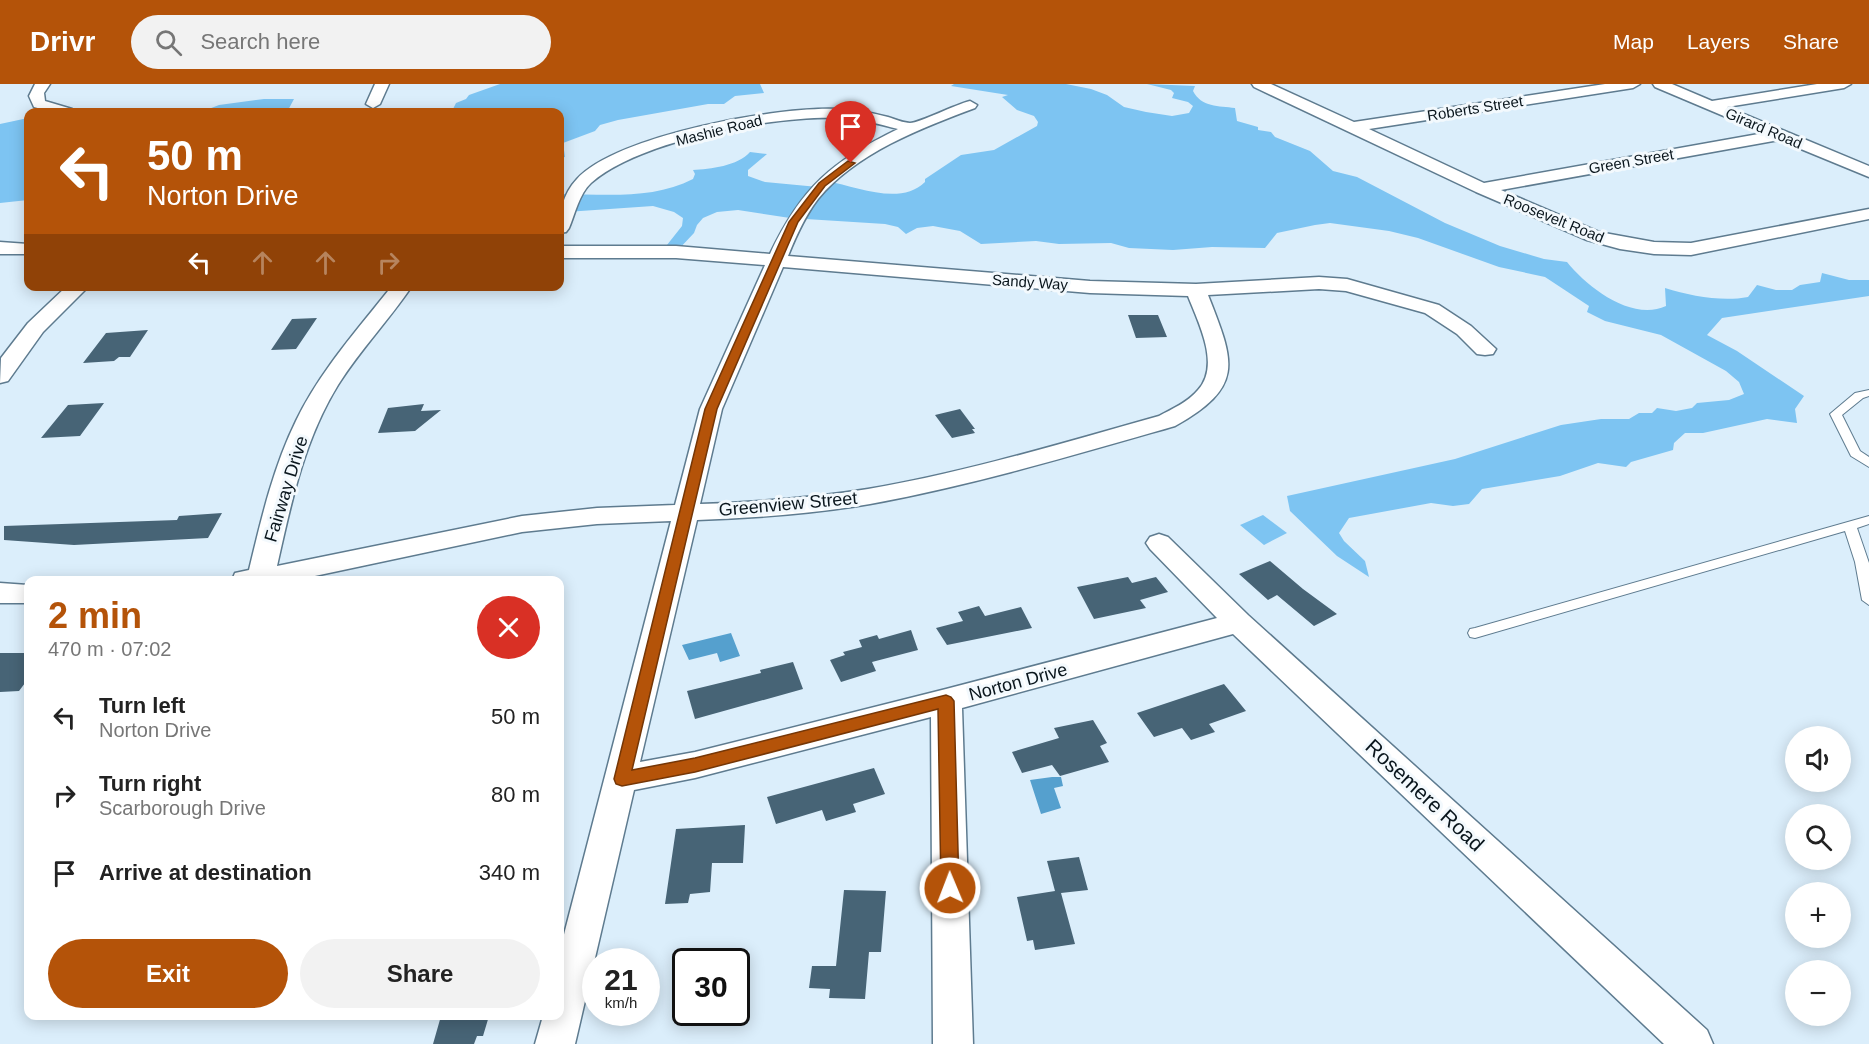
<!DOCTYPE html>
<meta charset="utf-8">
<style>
:root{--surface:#fff;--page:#f2f2f2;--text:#222;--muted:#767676;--accent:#b45309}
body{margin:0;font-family:Arial,sans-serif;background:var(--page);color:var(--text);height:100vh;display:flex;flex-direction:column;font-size:22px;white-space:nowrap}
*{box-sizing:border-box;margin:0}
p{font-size:20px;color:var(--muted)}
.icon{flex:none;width:33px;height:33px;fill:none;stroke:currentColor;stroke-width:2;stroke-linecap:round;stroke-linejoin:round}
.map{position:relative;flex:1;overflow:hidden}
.sheet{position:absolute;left:24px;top:492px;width:540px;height:444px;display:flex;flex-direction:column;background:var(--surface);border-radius:12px;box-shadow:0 3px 15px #0003}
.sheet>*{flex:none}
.guide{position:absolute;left:24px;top:24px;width:540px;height:183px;border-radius:12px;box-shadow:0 3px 15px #0003;background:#b45309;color:#fff;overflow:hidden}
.controls{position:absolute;left:1785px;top:642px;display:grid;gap:12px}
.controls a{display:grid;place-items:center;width:66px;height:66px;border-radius:50%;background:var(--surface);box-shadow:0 3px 15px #0003;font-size:30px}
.speed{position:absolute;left:582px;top:864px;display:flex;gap:12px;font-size:30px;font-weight:700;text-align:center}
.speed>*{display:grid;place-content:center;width:78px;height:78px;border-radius:50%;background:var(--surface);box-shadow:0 3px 15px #0003;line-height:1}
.speed small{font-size:15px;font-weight:400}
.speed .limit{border:3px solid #111;border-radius:9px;background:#fff;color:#111}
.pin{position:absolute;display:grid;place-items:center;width:51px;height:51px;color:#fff;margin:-62px -26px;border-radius:50% 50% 50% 0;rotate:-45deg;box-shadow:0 0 6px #0007}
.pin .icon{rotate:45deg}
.me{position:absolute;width:66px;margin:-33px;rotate:359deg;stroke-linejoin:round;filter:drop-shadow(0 0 4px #0008)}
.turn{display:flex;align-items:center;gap:21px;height:126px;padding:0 24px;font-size:27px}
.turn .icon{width:78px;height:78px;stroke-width:2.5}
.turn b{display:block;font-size:42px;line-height:51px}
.lanes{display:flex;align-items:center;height:57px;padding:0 24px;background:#0003;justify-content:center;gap:30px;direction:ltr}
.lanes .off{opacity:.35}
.round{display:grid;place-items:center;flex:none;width:63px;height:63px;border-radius:32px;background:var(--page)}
.summary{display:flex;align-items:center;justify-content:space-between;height:102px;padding:0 24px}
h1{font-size:36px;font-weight:600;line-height:45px;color:var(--accent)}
.action{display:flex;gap:12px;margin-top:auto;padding:12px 24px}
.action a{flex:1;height:69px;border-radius:36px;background:var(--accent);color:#fff;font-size:24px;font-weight:600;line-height:69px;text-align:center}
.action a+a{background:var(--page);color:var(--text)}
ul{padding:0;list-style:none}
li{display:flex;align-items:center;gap:18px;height:78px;padding:0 24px}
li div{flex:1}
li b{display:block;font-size:22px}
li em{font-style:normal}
header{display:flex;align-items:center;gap:36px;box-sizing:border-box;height:84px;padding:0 30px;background:var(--accent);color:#fff}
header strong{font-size:28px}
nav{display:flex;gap:33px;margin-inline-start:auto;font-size:21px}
.search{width:420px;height:54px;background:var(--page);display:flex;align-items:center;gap:15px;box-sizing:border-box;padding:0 21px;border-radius:33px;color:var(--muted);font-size:22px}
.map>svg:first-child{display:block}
.green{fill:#7dc4f2}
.water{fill:#55a0ce}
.building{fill:#476476}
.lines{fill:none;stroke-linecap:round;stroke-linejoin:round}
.service-casing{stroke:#5e7b8f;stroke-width:2}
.minor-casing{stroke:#5e7b8f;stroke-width:3}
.service{fill:#fff;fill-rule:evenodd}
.minor{fill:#fff;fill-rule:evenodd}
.route{fill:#b45309;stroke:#753606;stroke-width:1.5}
.labels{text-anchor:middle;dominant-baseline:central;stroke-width:6;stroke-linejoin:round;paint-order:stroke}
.far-street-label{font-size:15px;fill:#09151c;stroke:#f3f9fd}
.street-label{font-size:18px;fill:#09151c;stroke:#f3f9fd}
.near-street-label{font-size:21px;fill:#09151c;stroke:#f3f9fd}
</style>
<header>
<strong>Drivr</strong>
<div class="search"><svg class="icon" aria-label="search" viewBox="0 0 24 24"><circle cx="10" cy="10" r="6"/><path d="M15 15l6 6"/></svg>Search here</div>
<nav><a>Map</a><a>Layers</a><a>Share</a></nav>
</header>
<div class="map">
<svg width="1869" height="960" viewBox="0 0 1869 960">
<rect width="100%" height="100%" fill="#dbeefb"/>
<path class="green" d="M 500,0 L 760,0 L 764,9 L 735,12 L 724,20 L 708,20 L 618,36 L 600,41 L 595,47 L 563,59 L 565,73 L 560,74 L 560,28 L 446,28 L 453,25 L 456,19 L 466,15 L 469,11 Z
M 954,0 L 1066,0 L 1091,5 L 1107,11 L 1124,23 L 1146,28 L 1172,32 L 1189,29 L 1193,22 L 1188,18 L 1172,14 L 1174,9 L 1171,6 L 1147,0 L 1195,2 L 1193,7 C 1201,23 1219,22 1235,24 L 1237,37 L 1258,43 L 1258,46 L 1271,48 L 1275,53 L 1310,67 L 1333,87 L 1357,93 L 1445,139 L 1500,162 L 1544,175 L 1567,178 C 1587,203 1632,238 1666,222 L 1665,204 C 1691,212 1722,218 1748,213 L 1757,201 L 1776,206 L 1792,206 L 1800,201 L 1820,198 L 1822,189 L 1849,196 L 1869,196 L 1869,212 L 1722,234 L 1707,251 L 1737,267 L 1804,312 L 1795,325 L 1797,339 L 1767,335 L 1703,349 L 1685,349 L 1674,359 L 1673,366 L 1631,378 L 1626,383 L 1598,379 L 1560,392 L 1482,405 L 1469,420 L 1453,422 L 1431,419 L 1349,434 L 1339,449 L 1344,457 L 1365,477 L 1369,493 L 1337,472 L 1290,427 L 1287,412 L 1455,375 L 1561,341 L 1601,335 L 1629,335 L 1639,329 L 1652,329 L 1657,324 L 1676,327 L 1692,324 L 1697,319 L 1729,316 L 1744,310 L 1739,298 L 1726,287 L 1661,251 L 1605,237 L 1587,228 L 1589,222 L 1545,193 L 1499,183 L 1418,154 L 1389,147 L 1330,139 L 1315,141 L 1277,149 L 1265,164 L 1212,163 L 1173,166 L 1129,164 L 1111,159 L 1059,160 L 1036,157 L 981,160 L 960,147 L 933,142 L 917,144 L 906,150 L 898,143 L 885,140 L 790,134 L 738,126 L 717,128 L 703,134 L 697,141 L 694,149 L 677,167 L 663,166 L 682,142 L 683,134 L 674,128 L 653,122 L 566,128 L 560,132 L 560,110 C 604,110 653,116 693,95 L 695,90 L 693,86 C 710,85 738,82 750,68 L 767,70 L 748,86 L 748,92 L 765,98 L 818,103 L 827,97 C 857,103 901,122 925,98 L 925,95 L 961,71 L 994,66 L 1037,42 L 1038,38 L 1034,32 L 1017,26 L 1002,13 L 1008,11 L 951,2 Z
M 264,15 L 294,15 L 287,28 L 201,28 L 219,21 Z
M 28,34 L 28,116 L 0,119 L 0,40 Z
M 1263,431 L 1287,449 L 1264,461 L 1240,441 Z"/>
<path class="water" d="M 731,549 L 740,572 L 720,578 L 717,569 L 689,576 L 682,561 Z
M 1052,693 L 1061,693 L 1063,702 L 1054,704 L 1061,724 L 1041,730 L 1030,696 Z"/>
<path class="building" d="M 1128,231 L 1158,231 L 1167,253 L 1136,254 Z
M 317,234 L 296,265 L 271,266 L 292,235 Z
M 148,246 L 130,273 L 119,273 L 114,277 L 83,279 L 106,249 Z
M 104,319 L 80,352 L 41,354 L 68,321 Z
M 424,320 L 421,327 L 441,326 L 415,347 L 378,349 L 388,324 Z
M 960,325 L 975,345 L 972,345 L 975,349 L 952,354 L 935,331 Z
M 222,429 L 208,454 L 74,461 L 4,456 L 4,442 L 177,436 L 179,432 Z
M 1270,477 L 1303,505 L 1337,530 L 1314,542 L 1277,511 L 1268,516 L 1239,490 Z
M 1128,493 L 1132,499 L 1156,493 L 1168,508 L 1140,516 L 1146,524 L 1094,535 L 1077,503 Z
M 979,522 L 985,532 L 1021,523 L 1032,544 L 947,561 L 936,544 L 963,537 L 958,528 Z
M 911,546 L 918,566 L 872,578 L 876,587 L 841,598 L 830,576 L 845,571 L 843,568 L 862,563 L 859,556 L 877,551 L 879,555 Z
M 0,569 L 28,569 L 28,595 L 19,607 L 0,608 Z
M 793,578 L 803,605 L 695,635 L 687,607 L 761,589 L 760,586 Z
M 1224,600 L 1246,627 L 1209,640 L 1215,648 L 1191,656 L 1182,644 L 1154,653 L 1137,629 Z
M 1093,636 L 1107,659 L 1100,662 L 1109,678 L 1060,692 L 1052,681 L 1022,689 L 1012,668 L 1059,654 L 1054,644 Z
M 874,684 L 885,710 L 853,720 L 856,728 L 826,737 L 822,726 L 776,740 L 767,713 Z
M 745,741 L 743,779 L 712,779 L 710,808 L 690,810 L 688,819 L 665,820 L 676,745 Z
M 1079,773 L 1088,806 L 1061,809 L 1075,860 L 1035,866 L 1033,856 L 1027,857 L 1017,813 L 1055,807 L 1047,777 Z
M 844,806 L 886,807 L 881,868 L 869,868 L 865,915 L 829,914 L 830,905 L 809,904 L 812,882 L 836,882 Z
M 441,932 L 489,932 L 483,952 L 477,952 L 474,960 L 433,960 Z"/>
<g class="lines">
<g class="service-casing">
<path id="service" d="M 1869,306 L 1869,312 L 1863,314 L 1842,331 L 1860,367 L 1869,373 L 1869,383 L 1851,372 L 1830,330 L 1855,309 Z
M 1869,432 L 1869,440 L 1857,444 L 1869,479 L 1869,521 L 1862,516 L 1855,478 L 1845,447 L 1475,554 L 1470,553 L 1468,549 L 1470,545 L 1475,544 Z"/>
</g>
<g class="minor-casing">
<path id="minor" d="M 35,0 L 50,0 L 44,9 L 45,17 L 72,25 L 74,28 L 52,28 L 34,23 L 29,12 Z
M 375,0 L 389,0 L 380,20 L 373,24 L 366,20 Z
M 1252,0 L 1271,0 L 1354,38 L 1605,0 L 1640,0 L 1633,4 L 1369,45 L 1484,99 L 1764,49 L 1655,3 L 1653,0 L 1672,0 L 1712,17 L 1817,0 L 1851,0 L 1844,4 L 1727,23 L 1869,82 L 1869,93 L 1779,56 L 1501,106 L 1599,148 L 1654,158 L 1691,159 L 1869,125 L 1869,135 L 1691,171 L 1654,170 L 1620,165 L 1587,156 L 1476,108 L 1254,3 Z
M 970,17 L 977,21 L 975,24 C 921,44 856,69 818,115 C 805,132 796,152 788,172 L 1090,197 L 1196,200 L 1319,193 L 1347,195 L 1439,221 L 1471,242 L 1496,265 L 1493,270 L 1485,271 L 1477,270 L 1457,250 L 1425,229 L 1346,207 L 1319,205 L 1208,211 C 1234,278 1246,302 1175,342 C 1074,371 973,401 870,420 C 812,430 755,434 697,436 L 640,678 L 695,668 L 946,605 L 1217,534 L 1150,465 L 1146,459 L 1150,453 L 1159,450 L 1168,453 L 1248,531 L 1707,946 L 1713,960 L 1664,960 L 1233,550 L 962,624 L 973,960 L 933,960 L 931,633 L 695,694 L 634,706 L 575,960 L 535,960 L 543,932 L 560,932 L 560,866 L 671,437 L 597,440 L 522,448 L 296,496 L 232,496 L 235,489 L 249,486 C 261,436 273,384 296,337 C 320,287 358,245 392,202 L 412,202 C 389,236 360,266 338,301 C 304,356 291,419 277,482 L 522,432 L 597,424 L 675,421 L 700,325 L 765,181 L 676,174 L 560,174 L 560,162 L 676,162 L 770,170 C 801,104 832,77 898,45 C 879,40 860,35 840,34 C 776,31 639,56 591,99 C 579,110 575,130 569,144 L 566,148 L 560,149 C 560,128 562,111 577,95 C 617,51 779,22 838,25 C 855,25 872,29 888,33 C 894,35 904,39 910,39 C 920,39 956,20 970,17 ZM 783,183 L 1090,209 L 1188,212 C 1198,238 1221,281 1198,306 C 1188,318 1172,325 1159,332 C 1063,359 967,388 868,405 C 812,414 757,418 700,420 L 722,325 Z
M 0,158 L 28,160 L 28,170 L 0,170 Z
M 67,202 L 89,202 L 43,248 L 8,297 L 0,299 L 1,274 L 28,239 Z
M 0,499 L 28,501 L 28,519 L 0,519 Z"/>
</g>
<use href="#service" class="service"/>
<use href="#minor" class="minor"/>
</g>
<path class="route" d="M 848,77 L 855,79 L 825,102 L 798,138 L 717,325 L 632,686 L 695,674 L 946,611 L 951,613 L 954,617 L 959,804 L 956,809 L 950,811 L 944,809 L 941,804 L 938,625 L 695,688 L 622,702 L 616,700 L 614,695 L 705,325 L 789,138 L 819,99 Z"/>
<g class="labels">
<g class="far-street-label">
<text transform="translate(1475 24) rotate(-9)">Roberts Street</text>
<text transform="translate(1764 44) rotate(23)">Girard Road</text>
<text transform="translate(719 46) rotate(-14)">Mashie Road</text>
<text transform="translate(1631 77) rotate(-10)">Green Street</text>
<text transform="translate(1554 134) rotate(22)">Roosevelt Road</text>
<text transform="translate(1030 198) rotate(4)">Sandy Way</text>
</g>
<g class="street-label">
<text transform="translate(286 405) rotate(-73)">Fairway Drive</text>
<text transform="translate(788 420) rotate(-5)">Greenview Street</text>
<text transform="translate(1018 598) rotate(-15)">Norton Drive</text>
</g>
<g class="near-street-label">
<text transform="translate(1425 711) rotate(43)">Rosemere Road</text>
</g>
</g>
</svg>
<div class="controls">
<a><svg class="icon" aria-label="sound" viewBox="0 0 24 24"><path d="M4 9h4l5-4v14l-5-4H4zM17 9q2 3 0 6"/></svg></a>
<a><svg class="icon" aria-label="search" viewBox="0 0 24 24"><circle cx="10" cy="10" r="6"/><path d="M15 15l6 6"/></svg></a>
<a>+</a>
<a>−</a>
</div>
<div class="speed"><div>21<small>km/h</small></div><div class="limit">30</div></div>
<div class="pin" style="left:851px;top:79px;background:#d93025"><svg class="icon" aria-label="arrive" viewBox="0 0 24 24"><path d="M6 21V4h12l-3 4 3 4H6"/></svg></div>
<svg class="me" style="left:950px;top:804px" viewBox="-20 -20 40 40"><circle r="17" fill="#b45309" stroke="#fff" stroke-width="3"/><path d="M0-11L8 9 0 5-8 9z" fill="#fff"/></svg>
<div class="guide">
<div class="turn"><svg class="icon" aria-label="left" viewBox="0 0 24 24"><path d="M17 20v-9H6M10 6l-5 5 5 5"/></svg><div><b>50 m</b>Norton Drive</div></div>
<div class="lanes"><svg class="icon" aria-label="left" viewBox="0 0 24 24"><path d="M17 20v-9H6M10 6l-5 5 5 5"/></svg><svg class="icon off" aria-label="ahead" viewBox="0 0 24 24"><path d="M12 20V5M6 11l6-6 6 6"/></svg><svg class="icon off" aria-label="ahead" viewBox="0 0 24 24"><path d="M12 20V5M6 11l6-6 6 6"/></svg><svg class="icon off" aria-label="right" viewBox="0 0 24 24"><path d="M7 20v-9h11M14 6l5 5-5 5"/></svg></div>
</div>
<section class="sheet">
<div class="summary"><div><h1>2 min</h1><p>470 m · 07:02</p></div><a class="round" style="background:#d93025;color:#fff"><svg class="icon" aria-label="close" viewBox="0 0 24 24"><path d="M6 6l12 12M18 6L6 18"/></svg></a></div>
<ul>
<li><svg class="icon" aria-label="left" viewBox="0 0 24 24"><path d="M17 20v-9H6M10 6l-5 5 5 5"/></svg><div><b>Turn left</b><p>Norton Drive</p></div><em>50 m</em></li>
<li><svg class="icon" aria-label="right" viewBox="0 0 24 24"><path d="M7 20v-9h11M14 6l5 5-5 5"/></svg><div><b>Turn right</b><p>Scarborough Drive</p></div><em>80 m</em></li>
<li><svg class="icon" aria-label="arrive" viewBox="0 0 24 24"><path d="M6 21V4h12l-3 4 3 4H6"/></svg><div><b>Arrive at destination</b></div><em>340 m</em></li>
</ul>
<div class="action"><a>Exit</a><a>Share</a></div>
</section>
</div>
